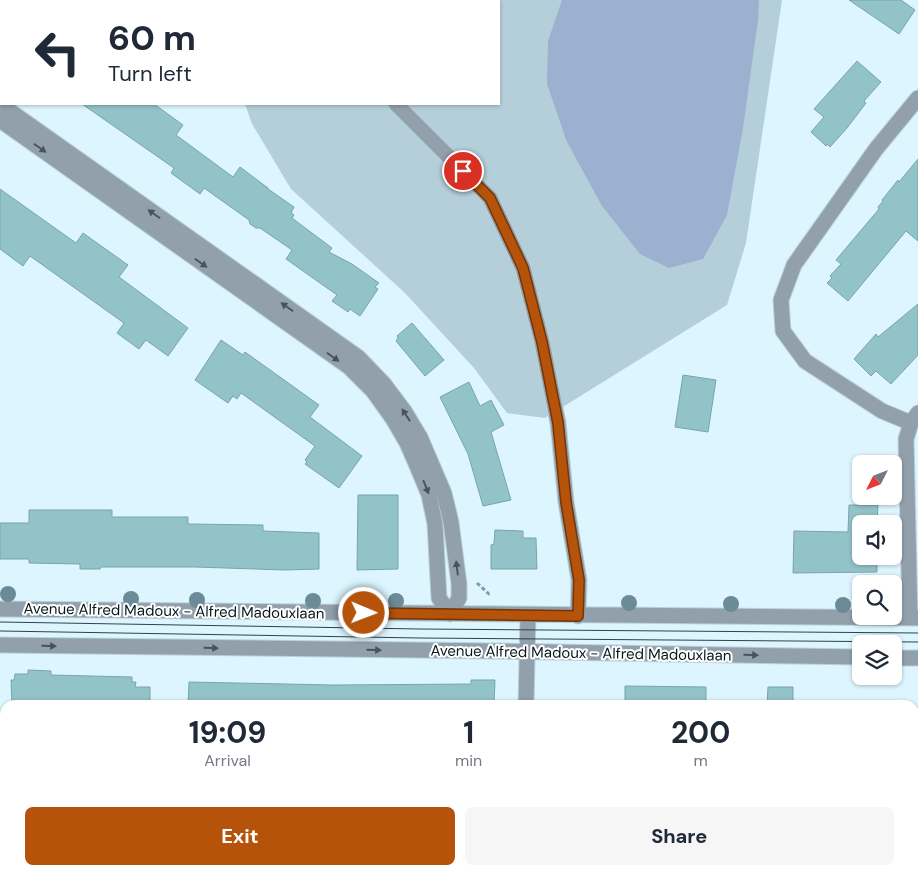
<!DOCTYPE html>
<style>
:root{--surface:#fff;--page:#f6f6f7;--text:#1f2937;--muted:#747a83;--accent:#b45309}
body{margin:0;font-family:"DM Sans",sans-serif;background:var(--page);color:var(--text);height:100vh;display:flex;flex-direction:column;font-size:19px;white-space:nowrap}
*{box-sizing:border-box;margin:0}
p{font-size:16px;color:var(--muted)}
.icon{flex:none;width:28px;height:28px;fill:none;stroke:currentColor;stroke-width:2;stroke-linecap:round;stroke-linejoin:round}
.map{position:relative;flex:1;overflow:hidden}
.sheet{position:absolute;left:0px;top:700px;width:919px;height:175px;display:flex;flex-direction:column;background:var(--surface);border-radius:15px 15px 0 0;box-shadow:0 1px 4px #0004}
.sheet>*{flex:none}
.banner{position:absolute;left:0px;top:0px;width:500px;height:105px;box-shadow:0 1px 4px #0004;background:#fff;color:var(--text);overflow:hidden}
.needle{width:32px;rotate:228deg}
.controls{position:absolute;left:852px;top:455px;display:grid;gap:10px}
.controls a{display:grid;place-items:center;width:50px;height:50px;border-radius:8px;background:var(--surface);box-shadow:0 1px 4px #0004;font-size:25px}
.pin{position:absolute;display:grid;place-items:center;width:42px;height:42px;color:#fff;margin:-21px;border:2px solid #fff;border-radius:50%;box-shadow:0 1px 5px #0007}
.me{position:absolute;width:55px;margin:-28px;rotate:91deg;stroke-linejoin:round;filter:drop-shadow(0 0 4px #0008)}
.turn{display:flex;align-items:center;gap:18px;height:105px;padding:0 25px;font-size:22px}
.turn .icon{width:65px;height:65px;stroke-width:2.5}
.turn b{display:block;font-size:35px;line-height:42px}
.eta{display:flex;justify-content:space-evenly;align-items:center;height:85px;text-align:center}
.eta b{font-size:30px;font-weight:700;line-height:35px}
.action{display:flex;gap:10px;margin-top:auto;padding:10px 25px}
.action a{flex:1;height:58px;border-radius:8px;background:var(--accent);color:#fff;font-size:20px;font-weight:700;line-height:58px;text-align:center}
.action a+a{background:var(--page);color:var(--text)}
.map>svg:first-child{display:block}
.green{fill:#b4cfda}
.water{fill:#9cb0d0}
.building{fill:#92c3c8;stroke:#79a5aa}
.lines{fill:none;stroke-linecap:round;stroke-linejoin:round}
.minor-casing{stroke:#bad1da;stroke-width:17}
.path{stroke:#8499a1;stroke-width:3;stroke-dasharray:4 2.5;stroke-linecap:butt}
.minor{stroke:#92a0ac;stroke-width:15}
.tram{stroke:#304247;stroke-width:1}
.tree{fill:#6a8b97}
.oneway{fill:#46555d}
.route-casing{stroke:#753606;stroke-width:12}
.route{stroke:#b45309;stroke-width:9}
.labels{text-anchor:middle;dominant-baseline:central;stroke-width:4;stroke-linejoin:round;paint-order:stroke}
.street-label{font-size:15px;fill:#07171c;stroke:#fff}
</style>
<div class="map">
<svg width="918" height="875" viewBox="0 0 918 875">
<rect width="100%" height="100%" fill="#dcf5fe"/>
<path class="green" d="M 218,0 L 782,0 L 746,243 L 727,305 L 545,418 L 507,413 L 474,368 L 405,293 L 291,189 L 252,124 L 245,104 L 499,104 L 499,1 Z"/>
<path class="water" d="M 562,0 L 759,0 L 758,20 L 743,128 L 727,215 L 703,259 L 669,268 L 640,254 L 602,206 L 567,142 L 547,84 L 548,41 Z"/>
<path class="building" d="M 849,0 L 901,0 L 915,10 L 899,34 Z
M 857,61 L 881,82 L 864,101 L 866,103 L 847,128 L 830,147 L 827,144 L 826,146 L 811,132 L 824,117 L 814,109 Z
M 82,104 L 154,104 L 183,125 L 176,135 L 233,177 L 240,167 L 268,188 L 268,189 L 294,207 L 291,213 L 294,215 L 292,218 L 332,248 L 329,252 L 352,264 L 379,283 L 375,287 L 378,289 L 360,316 L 350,309 L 348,312 L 332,301 L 337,295 L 286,259 L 292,250 L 260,228 L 256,228 L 250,224 L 249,220 L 204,188 L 200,194 L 171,173 L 174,168 Z
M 918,159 L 918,241 L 906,231 L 848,301 L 827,283 L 832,278 L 830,276 L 841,264 L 836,260 L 879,209 L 878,207 L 883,201 L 882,200 L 898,180 L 899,182 Z
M 0,189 L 76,243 L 83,233 L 128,265 L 119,277 L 188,328 L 168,356 L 146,340 L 139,349 L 117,333 L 124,323 L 30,256 L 23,266 L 0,249 Z
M 918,304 L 918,355 L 891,384 L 876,371 L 871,376 L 854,359 L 876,334 L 878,337 Z
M 412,323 L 444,360 L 425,376 L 396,341 L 398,338 L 397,336 Z
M 221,340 L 243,355 L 245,352 L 319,405 L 310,417 L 362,456 L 339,488 L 305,464 L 307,462 L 305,460 L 315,446 L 241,393 L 237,399 L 233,396 L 228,403 L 195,380 Z
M 683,375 L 716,380 L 708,432 L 675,427 Z
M 469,382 L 480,406 L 491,400 L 504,425 L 491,432 L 511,500 L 483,506 L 468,454 L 440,397 Z
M 358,495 L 398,495 L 398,569 L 357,570 Z
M 849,505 L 878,505 L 877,524 L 861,524 L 861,556 L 877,556 L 877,572 L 793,573 L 794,531 L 848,532 Z
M 29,510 L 112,510 L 112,517 L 188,517 L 188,524 L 263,525 L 263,531 L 319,533 L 319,569 L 285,570 L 195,567 L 101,567 L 100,569 L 80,569 L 80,564 L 29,563 L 29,559 L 0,559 L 0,523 L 29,523 Z
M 495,530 L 523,531 L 523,538 L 536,538 L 537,569 L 491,569 L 491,545 L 494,544 Z
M 28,670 L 51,671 L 51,675 L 132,677 L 132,682 L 136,682 L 135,687 L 150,687 L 150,705 L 12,705 L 11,680 L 14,680 L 15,674 L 28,674 Z
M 471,680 L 495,680 L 494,705 L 188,705 L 189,682 L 333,685 L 471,684 Z
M 625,686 L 706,687 L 706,705 L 625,705 Z
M 768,687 L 793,687 L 793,705 L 767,705 Z"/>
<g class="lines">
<g class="minor-casing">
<path id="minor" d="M 275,0 L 276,1
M 0,104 L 358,357 L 384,384 L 405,412 L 420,437 L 444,493 L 451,522 L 459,584 L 459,598 L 450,614 L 439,598 L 435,524 L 429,495 L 417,466 L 407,443 L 393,419 L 373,391 L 349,367 L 0,120
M 396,104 L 490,198 L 523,268 L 542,342 L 558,423 L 566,502 L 579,580 L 578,616
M 911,423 L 882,411 L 805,361 L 783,331 L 781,300 L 794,265 L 876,149 L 918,98
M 0,609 L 918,618
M 910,618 L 906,439 L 911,423 L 918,413
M 0,645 L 495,651 L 861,657
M 894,658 L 918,658
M 526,705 L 528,615
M 519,875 L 519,870"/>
</g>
<path class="path" d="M 477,583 L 489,594 L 492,594"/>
<use href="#minor" class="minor"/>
<path class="tram" d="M 0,622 L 420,629 L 918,633
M 0,631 L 420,638 L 918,642"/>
</g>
<g class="tree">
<circle cx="8" cy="594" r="8"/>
<circle cx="131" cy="599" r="8"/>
<circle cx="197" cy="600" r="8"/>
<circle cx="313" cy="601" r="8"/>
<circle cx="396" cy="601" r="8"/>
<circle cx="629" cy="603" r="8"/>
<circle cx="731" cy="604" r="8"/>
<circle cx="843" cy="605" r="8"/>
</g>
<defs><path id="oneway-solid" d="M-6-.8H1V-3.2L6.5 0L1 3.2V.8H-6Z" transform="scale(1.25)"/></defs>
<g class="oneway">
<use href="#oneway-solid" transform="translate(40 148) rotate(35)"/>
<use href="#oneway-solid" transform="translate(154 214) rotate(-145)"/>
<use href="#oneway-solid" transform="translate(201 263) rotate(35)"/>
<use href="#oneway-solid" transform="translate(287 307) rotate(-145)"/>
<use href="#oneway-solid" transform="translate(333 357) rotate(35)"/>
<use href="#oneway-solid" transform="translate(406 415) rotate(-123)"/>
<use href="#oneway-solid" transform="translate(426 487) rotate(68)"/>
<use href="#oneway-solid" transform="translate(457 568) rotate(-97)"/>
<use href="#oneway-solid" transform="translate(49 646) rotate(1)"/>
<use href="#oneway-solid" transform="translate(211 648) rotate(1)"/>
<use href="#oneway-solid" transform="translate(374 650) rotate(1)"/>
<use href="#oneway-solid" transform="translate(751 655) rotate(1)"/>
</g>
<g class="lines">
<g class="route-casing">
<path id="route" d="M 364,613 L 578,616 L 579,580 L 566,502 L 558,423 L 542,342 L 523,268 L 490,198 L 463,171"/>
</g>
<use href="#route" class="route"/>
</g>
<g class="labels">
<g class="street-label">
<text transform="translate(174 611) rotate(1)">Avenue Alfred Madoux - Alfred Madouxlaan</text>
<text transform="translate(581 653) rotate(1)">Avenue Alfred Madoux - Alfred Madouxlaan</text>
</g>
</g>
</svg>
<div class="controls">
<a><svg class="needle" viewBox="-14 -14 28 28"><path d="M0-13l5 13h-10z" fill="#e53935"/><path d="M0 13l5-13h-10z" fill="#747a83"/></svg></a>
<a><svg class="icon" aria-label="sound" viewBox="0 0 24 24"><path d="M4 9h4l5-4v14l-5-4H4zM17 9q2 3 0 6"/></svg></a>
<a><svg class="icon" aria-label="search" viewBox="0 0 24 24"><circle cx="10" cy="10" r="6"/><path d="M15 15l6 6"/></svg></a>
<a><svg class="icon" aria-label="layers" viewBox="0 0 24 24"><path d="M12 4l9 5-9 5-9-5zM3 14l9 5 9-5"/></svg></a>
</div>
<div class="pin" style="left:463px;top:171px;background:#d93025"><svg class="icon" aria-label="arrive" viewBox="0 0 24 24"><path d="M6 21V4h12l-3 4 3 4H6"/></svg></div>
<svg class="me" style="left:364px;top:613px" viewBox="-20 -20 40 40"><circle r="17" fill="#b45309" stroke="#fff" stroke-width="3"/><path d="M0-11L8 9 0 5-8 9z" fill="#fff"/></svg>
<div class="banner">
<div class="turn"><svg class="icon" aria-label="left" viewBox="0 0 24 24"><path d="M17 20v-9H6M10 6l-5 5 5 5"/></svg><div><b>60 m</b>Turn left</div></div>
</div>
<section class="sheet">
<div class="eta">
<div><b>19:09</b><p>Arrival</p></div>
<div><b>1</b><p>min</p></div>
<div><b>200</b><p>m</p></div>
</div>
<div class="action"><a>Exit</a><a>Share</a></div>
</section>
</div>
